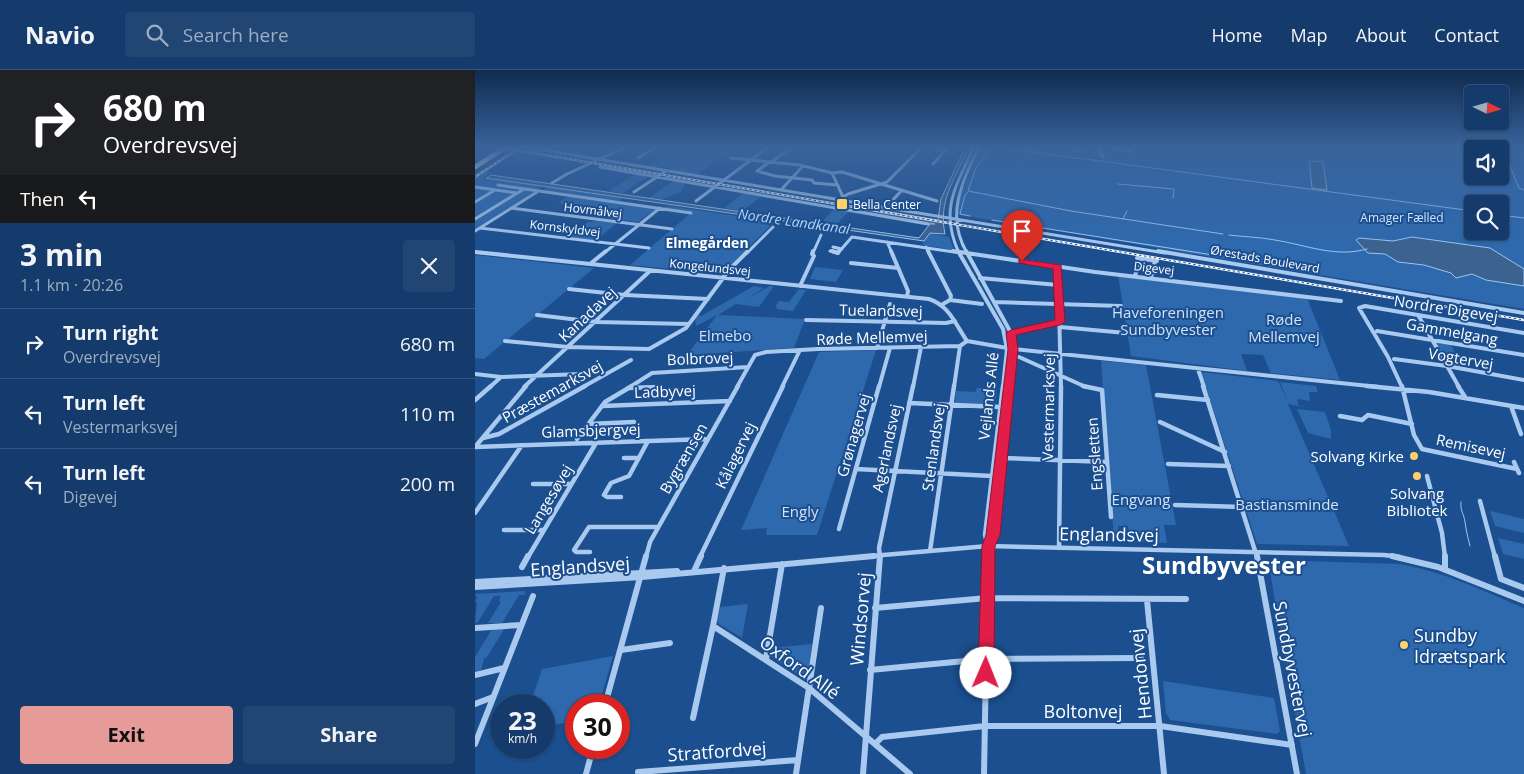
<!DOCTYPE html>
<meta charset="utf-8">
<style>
:root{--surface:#143b6b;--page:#214673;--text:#f1f3f6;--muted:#9dadc1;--line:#33557e;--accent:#e69b98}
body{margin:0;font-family:"Open Sans",sans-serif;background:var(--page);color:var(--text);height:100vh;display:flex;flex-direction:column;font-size:19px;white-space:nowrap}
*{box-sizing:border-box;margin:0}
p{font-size:16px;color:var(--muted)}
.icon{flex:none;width:28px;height:28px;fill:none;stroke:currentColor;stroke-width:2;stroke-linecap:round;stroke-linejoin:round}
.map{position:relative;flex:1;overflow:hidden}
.side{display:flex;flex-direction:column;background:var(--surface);width:475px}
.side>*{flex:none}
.top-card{background:#202124;color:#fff;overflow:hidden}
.needle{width:32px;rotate:95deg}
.controls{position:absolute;left:989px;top:15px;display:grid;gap:10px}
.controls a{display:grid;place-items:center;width:45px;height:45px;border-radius:5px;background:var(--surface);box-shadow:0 1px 4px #0004,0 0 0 1px var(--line);font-size:25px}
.speed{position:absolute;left:15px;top:624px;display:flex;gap:10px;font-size:25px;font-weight:700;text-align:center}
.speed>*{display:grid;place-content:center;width:65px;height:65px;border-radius:50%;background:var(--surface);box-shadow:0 1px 4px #0004,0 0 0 1px var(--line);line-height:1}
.speed small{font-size:12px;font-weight:400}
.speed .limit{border:8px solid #d22;background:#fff;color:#111}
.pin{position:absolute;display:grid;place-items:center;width:42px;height:42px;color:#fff;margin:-51px -21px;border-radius:50% 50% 50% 0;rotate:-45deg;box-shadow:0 0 5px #0007}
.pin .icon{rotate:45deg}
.me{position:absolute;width:55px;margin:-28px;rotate:1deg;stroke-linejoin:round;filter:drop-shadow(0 0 4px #0008)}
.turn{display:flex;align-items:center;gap:18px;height:105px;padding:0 20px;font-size:22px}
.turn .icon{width:65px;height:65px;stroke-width:2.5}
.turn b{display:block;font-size:35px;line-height:42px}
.then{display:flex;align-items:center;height:48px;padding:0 20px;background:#0003;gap:10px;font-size:19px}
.round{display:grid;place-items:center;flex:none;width:52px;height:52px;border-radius:5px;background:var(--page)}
.summary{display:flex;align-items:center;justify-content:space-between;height:85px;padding:0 20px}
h1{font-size:30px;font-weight:700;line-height:38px}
.cta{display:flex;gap:10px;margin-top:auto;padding:10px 20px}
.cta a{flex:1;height:58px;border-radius:5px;background:var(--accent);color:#111;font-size:20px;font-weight:700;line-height:58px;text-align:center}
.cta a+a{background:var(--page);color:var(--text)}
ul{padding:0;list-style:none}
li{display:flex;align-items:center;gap:15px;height:70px;padding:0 20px;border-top:1px solid var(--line)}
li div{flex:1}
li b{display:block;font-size:19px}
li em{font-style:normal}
header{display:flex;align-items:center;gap:30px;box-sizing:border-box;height:70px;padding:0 25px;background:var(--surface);border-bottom:1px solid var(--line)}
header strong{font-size:24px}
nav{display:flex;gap:28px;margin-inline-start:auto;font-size:18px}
.search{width:350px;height:45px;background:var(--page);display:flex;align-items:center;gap:12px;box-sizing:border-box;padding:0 18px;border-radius:5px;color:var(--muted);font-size:19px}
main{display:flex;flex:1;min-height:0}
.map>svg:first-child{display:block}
.green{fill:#2e69ad;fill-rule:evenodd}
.water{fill:#3c6290;stroke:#9cc4f0}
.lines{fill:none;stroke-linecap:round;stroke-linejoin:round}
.stream{stroke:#9cc4f0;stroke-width:1}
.minor-far3{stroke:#a9c9ee;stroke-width:3}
.minor-far2{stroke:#a9c9ee;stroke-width:4}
.minor-far1{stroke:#a9c9ee;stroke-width:4.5}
.minor{stroke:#a9c9ee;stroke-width:6}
.highway{stroke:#fff;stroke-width:4.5}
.rail-casing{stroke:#fff;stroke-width:2.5}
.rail{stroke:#1b4f8f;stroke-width:1;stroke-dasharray:2.5;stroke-linecap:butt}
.route{fill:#e11d48;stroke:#92132f}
.poi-dot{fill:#ffd166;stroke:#1b4f8f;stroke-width:2}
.labels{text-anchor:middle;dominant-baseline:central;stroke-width:4;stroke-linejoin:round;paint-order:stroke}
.far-poi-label{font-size:12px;fill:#fff;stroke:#1b4f8f;text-anchor:start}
.far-street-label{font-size:12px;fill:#fff;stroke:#1b4f8f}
.far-park-label{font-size:12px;fill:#cfe3fa;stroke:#1b4f8f}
.far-water-label{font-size:14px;font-style:italic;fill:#b5d3f5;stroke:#1b4f8f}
.far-neighbourhood-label{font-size:14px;font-weight:bold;fill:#fff;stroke:#1b4f8f}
.street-label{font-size:15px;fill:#fff;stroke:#1b4f8f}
.park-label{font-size:15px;fill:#cfe3fa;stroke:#1b4f8f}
.poi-label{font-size:15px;fill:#fff;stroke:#1b4f8f;text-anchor:end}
.near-street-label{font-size:18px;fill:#fff;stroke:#1b4f8f}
.near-poi-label{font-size:18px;fill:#fff;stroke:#1b4f8f;text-anchor:start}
.near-district-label{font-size:24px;font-weight:bold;fill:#fff;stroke:#1b4f8f}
</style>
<header>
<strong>Navio</strong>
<div class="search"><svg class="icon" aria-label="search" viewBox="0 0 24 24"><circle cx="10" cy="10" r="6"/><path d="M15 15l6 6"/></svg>Search here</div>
<nav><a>Home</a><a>Map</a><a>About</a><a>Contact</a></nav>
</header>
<main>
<section class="side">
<div class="top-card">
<div class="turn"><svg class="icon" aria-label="right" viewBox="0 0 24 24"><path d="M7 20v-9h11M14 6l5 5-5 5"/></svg><div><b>680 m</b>Overdrevsvej</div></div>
<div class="then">Then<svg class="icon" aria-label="left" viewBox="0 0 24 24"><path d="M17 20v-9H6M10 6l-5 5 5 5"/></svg></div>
</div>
<div class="summary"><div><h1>3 min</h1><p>1.1 km · 20:26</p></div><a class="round"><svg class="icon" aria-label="close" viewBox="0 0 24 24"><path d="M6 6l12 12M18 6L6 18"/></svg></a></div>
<ul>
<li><svg class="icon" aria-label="right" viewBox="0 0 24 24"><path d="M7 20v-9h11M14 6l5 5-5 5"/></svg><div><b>Turn right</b><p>Overdrevsvej</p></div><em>680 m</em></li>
<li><svg class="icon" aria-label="left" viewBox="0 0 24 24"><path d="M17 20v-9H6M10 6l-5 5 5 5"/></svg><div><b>Turn left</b><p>Vestermarksvej</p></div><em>110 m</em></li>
<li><svg class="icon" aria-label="left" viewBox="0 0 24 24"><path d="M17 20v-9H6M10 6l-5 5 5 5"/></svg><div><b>Turn left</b><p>Digevej</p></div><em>200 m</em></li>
</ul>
<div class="cta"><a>Exit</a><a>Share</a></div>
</section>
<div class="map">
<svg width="1049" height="704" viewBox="0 0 1049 704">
<rect width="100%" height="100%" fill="#1b4f8f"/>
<path class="green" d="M 189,77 L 261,77 L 250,84 L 255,85 L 250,89 L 244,88 L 221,105 L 196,100 L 197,98 L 173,96 L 196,81 L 185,79 Z
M 507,77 L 1049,77 L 1049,239 L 485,145 L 483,144 L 484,128 ZM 998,79 L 1025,79 L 1025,106 L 998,106 ZM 998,134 L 1025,134 L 1025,161 L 998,161 Z
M 10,101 L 16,102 L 6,110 L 11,108 L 68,116 L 0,159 L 0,108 Z
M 160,104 L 172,107 L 148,123 L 134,121 Z
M 198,111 L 210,113 L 206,122 L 187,129 L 174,128 Z
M 73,117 L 148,128 L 143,132 L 68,120 Z
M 268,123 L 286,126 L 268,141 L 249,138 Z
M 94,126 L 181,139 L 163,152 L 86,142 L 95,135 L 83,133 Z
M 193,136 L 303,152 L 297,154 L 247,204 L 155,195 L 217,142 L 187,138 Z
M 359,139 L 374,141 L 361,155 L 369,157 L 300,147 L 346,153 Z
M 122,151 L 142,153 L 121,170 L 91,167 L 113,152 Z
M 455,163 L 474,167 L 479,180 L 447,175 Z
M 0,185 L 119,198 L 9,289 L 0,288 Z
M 340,197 L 368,200 L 361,212 L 335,209 Z
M 643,205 L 832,228 L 865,310 L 796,303 L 788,285 L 766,284 L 772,301 L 656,286 Z
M 279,216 L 289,218 L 271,229 L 295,216 L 299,216 L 284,237 L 261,234 L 243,245 L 330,249 L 319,278 L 212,285 L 242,245 L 221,256 L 220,249 L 223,245 L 226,246 Z
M 324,219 L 331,220 L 318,241 L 301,239 L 302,237 L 300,237 L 304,231 L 314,232 Z
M 960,271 L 975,273 L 988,297 L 974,295 Z
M 401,280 L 342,465 L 291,465 L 292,458 L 266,460 L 344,282 Z
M 626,291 L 671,295 L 701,455 L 689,455 L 692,473 L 655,471 L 653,456 L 643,456 L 644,470 L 639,470 Z
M 726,302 L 803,311 L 813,332 L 805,312 L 841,316 L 846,332 L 843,322 L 834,322 L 835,331 L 823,329 L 822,330 L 823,335 L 833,338 L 813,334 L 874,476 L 782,474 Z
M 502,318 L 522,318 L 520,335 L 480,333 L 481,321 L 500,322 Z
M 822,339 L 850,342 L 856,360 L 856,369 L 833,363 Z
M 1015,441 L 1049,449 L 1049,463 L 1020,456 Z
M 1023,468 L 1049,474 L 1049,489 L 1028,484 Z
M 795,490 L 924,494 C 968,501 1008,521 1049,538 L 1049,704 L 831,704 L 793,491 Z
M 50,521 L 50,525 L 44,525 L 27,553 L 13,553 L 26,532 L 24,531 L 26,526 L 19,526 L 3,552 L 0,553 L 2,533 L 0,532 L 2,528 L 0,524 Z
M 273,534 L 267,568 L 244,554 L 242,551 L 245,537 Z
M 30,558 L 12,587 L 8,589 L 9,590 L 6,600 L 0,602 L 0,587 L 17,559 Z
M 337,574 L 333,607 L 331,610 L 296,586 L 298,578 Z
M 138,586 L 124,635 L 101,635 L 101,651 L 69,656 L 69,635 L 55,635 L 67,599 Z
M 688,611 L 799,628 L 805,661 L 802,664 L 695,650 L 691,643 Z"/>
<path class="water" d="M 488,82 L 492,82 C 479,110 463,132 470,164 L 455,163 L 449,171 L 11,108 L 16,105 L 444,168 L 455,154 L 460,154 L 389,142 L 392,138 L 463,150 L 466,129 Z
M 834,91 L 848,92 L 852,120 L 837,118 Z
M 937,167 L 1015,178 L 1049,199 L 1049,216 L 1011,210 L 997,204 L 981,208 L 976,203 L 949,195 L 923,192 L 910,184 L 893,183 L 881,170 L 884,168 L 918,171 Z"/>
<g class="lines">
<path class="stream" d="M 520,77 L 607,89
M 1027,77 L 1044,118 L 1049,120
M 317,79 L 322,78
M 516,79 L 501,98 L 493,121 L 596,141 L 748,164
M 610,89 L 998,141
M 643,114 L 699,119 L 698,128
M 493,122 L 490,125 L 485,144 L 495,146
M 1025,145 L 1049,148
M 648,149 L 652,141
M 517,150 L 738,185
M 754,165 C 769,167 785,167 800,170 C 831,175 861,188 892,179
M 986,432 C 985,441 989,444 990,452 C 991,460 993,468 995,476"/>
<path class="minor-far3" d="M 51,77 L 431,141
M 309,77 L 314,79 L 318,77
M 456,77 L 471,79 L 458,94
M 623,77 L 628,87
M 637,77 L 655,81
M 604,81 L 607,77
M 163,88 L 181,77
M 256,88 L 325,95 L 357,103 L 367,102 L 462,131
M 293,93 L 282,101 L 300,106 L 337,110 L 339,113 L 363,115
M 295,93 L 314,79
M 125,97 L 453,154
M 357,103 L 368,127
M 77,113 L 92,104 L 151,77
M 23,115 L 216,143
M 0,117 L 42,123
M 306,120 L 328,96
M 159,122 L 191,101
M 365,129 L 373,124 L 412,112 L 447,77
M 221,131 L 293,77
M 0,132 L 20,120
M 415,133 L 427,120
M 36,138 L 197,159
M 431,141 L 690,183
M 0,149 L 49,119
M 5,158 L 174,178
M 0,161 L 62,122
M 412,172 L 417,183
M 358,177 L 367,179
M 451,177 L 454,183
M 355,181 L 362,183
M 0,182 L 7,183
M 129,183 L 185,138
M 272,183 L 298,157
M 338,183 L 346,165
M 363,183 L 377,167 L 486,183
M 484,183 C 464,140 481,116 499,77
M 492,183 C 470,146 487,112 504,77"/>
<path class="minor-far2" d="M 357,181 L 363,183 L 364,181
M 416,181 L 433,221 L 432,227
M 453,181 L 476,226 L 475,230 L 468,234
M 478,181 L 620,202 L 866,231
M 483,181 L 528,259 L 532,279 L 528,317
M 491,181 L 536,263 L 538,279 L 534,317
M 683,181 L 1049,243
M 0,182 L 454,229 C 475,236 480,254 492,271
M 662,188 L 682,191
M 376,193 L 423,198
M 115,194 L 131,181
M 583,197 L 586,317
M 660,206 L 665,188
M 505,208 L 583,215
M 676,208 L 680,191
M 325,216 L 339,186 L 337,184 L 338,181
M 94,219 L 150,225 L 233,229
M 475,230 L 507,234
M 520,232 L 646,236
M 62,245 L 121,252 L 214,254
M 943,245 L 984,317
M 331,250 L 471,253 L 480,251
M 585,257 L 651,263
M 902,261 L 1049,285
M 536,263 L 585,252
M 30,271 L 93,277 L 174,279 L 211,258 L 254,200 L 273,181
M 492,271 L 538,279 L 904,317
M 402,278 L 415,234
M 544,287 L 611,317
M 919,289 L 972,296 L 1049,310
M 723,299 L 729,317
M 0,304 L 26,307 L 107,304
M 15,317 L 26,307
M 49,317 L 176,200
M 108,317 L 156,290
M 155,317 L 177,303 L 273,297
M 262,317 L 280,285 L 291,282 L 343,279 L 485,276 L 492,271
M 307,317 L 325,280
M 404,317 L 415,278
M 438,317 L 446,277
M 479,317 L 485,276
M 927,317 L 913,287 L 884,238 L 890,236 L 1049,263"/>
<path class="minor-far1" d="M 608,316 L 627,320 L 636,447
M 728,316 L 782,487
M 892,316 L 954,322 L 1049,338
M 927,316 L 939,365 L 947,379 L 1042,399
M 983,316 L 990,327
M 153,318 L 184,317
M 682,325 L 733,330
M 0,330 L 16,316
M 434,333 L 525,337
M 127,336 L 255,331
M 1036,336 L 1046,364
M 865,346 L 887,350 L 893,345 L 937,354
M 685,352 L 750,382
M 114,354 L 159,352
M 8,368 L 24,364 L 110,316
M 102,369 L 130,332 L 157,316
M 0,377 L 51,316
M 0,377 L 233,369
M 149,388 L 164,388
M 527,388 L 632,392
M 1039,392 L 1044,403
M 693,394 L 754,396
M 381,399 L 517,406
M 952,406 L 967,463 L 970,487
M 58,414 L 96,414
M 146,427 L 132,427 L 129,425 L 136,413 L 154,406 L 173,371
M 1005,431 L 1020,487
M 700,435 L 767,437
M 0,443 L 47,375
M 364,459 L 404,316
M 29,460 L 69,460
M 513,476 L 518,465 L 521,445 L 534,316
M 584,478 L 586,316
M 455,481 L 479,316
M 115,482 L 101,482 L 99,480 L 114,457 L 183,457
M 53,487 L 121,373
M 171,487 L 175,472 L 263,316
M 225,487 L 308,316
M 385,487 L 513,476 L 909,485 L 925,487
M 405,487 L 404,478 L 438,316
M 513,487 L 513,476 L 510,465 L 528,316"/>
<path class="minor" d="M 782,486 L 822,704
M 917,486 L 963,497 L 1049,531
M 1020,486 L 1026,509 L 1049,518
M 47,497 L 53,486
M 249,498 L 238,556 L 334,618 L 435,704
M 970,498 L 970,486
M 219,501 L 226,486
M 0,512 L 202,501
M 0,517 L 167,507 L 399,486
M 672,530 L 689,704
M 400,538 L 512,528 L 711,529
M 0,558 L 46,555
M 146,580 L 195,573
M 291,589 L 307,494
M 395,600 L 511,589 L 666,588
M 0,605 L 29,598
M 0,634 L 18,627
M 130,635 L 171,486
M 218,648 L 238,556
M 0,674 L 58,526
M 400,674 L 407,667 L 510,656 L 685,656 L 817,675
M 163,702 L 323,690
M 111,704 L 118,678
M 321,704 L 346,538
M 388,704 L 405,486
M 509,704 L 513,486"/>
<path class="highway" d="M 0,97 L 31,77"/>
<g class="rail-casing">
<path id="rail" d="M 23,77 L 1049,250
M 0,107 L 44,78"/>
</g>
<use href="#rail" class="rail"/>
</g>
<linearGradient id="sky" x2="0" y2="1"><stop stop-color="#0f2b4f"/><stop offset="0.44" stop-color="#39639b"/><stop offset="1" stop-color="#39639b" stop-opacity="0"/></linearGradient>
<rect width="1049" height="175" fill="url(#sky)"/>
<path class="route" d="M 544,189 L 586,195 L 590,252 L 585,255 L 541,265 L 543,279 L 525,465 L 520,476 L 519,603 L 516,608 L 511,611 L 505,608 L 503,603 L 507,476 L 511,465 L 533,279 L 531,263 L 536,260 L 580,250 L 578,199 L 544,193 Z"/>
<g class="poi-dot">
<rect x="361" y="128" width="12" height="12" rx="2.5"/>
<circle cx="939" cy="386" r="5"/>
<circle cx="942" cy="406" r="5"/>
<circle cx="929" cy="575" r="5"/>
</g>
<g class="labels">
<g class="far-poi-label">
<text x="378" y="134">Bella Center</text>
</g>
<g class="far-street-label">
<text transform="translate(118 140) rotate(7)">Hovmålvej</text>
<text transform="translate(90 158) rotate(7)">Kornskyldvej</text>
<text transform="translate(790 189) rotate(10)">Ørestads Boulevard</text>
<text transform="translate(235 197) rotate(6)">Kongelundsvej</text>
<text transform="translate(679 198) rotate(7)">Digevej</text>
</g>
<g class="far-park-label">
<text x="927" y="147">Amager Fælled</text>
</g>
<g class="far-water-label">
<text transform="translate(319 151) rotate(8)">Nordre Landkanal</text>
</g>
<g class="far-neighbourhood-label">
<text x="232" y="172">Elmegården</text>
</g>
<g class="street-label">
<text transform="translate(971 238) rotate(9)">Nordre Digevej</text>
<text transform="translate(406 240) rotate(1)">Tuelandsvej</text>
<text transform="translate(112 244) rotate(-43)">Kanadavej</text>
<text transform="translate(977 261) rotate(10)">Gammelgang</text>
<text transform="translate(397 267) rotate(-2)">Røde Mellemvej</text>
<text transform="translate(225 288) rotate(-2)">Bolbrovej</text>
<text transform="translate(986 288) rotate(10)">Vogtervej</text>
<text transform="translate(77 321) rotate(-29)">Præstemarksvej</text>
<text transform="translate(190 321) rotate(-2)">Ladbyvej</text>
<text transform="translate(513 326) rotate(-84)">Vejlands Allé</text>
<text transform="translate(573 337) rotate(-89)">Vestermarksvej</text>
<text transform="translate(116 360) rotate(-2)">Glamsbjergvej</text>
<text transform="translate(378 365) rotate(-74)">Grønagervej</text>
<text transform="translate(996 376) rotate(12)">Remisevej</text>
<text transform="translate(458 377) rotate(-82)">Stenlandsvej</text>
<text transform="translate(411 378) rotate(-78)">Agerlandsvej</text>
<text transform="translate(619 384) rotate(-94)">Engsletten</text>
<text transform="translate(260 385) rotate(-64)">Kålagervej</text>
<text transform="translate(208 388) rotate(-60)">Bygrænsen</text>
<text transform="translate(73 429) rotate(-59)">Langesøvej</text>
</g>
<g class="park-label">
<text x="693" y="242">Haveforeningen<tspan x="693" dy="17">Sundbyvester</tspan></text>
<text x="809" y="249">Røde<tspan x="809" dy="17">Mellemvej</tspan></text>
<text x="250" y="265">Elmebo</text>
<text x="666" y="429">Engvang</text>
<text x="812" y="434">Bastiansminde</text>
<text x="325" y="441">Engly</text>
</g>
<g class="poi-label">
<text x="929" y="386">Solvang Kirke</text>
<text x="942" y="423" text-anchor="middle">Solvang<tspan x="942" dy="17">Bibliotek</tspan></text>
</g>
<g class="near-street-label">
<text transform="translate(634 464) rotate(1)">Englandsvej</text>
<text transform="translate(105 496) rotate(-4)">Englandsvej</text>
<text transform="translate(385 549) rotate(-85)">Windsorvej</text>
<text transform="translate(325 597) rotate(36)">Oxford Allé</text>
<text transform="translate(818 599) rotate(79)">Sundbyvestervej</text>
<text transform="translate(665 604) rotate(-96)">Hendonvej</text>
<text x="608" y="641">Boltonvej</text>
<text transform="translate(242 681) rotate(-4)">Stratfordvej</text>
</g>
<g class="near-poi-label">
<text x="939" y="565">Sundby<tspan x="939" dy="21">Idrætspark</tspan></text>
</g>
<g class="near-district-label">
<text x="749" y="494">Sundbyvester</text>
</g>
</g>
</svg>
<div class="controls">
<a><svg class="needle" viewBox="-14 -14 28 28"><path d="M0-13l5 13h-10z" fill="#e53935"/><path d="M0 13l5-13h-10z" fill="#9dadc1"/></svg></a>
<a><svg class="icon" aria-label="sound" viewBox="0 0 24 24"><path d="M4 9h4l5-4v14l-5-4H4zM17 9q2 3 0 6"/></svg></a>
<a><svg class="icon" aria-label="search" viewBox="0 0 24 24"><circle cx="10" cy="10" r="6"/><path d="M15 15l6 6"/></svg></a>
</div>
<div class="speed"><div>23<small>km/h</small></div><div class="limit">30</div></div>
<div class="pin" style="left:547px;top:191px;background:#d93025"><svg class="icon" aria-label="arrive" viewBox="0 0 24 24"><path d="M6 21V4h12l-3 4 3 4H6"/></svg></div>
<svg class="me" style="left:511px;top:603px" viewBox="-20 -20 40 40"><circle r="19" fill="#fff"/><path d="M0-13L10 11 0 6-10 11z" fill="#e11d48"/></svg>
</div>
</main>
